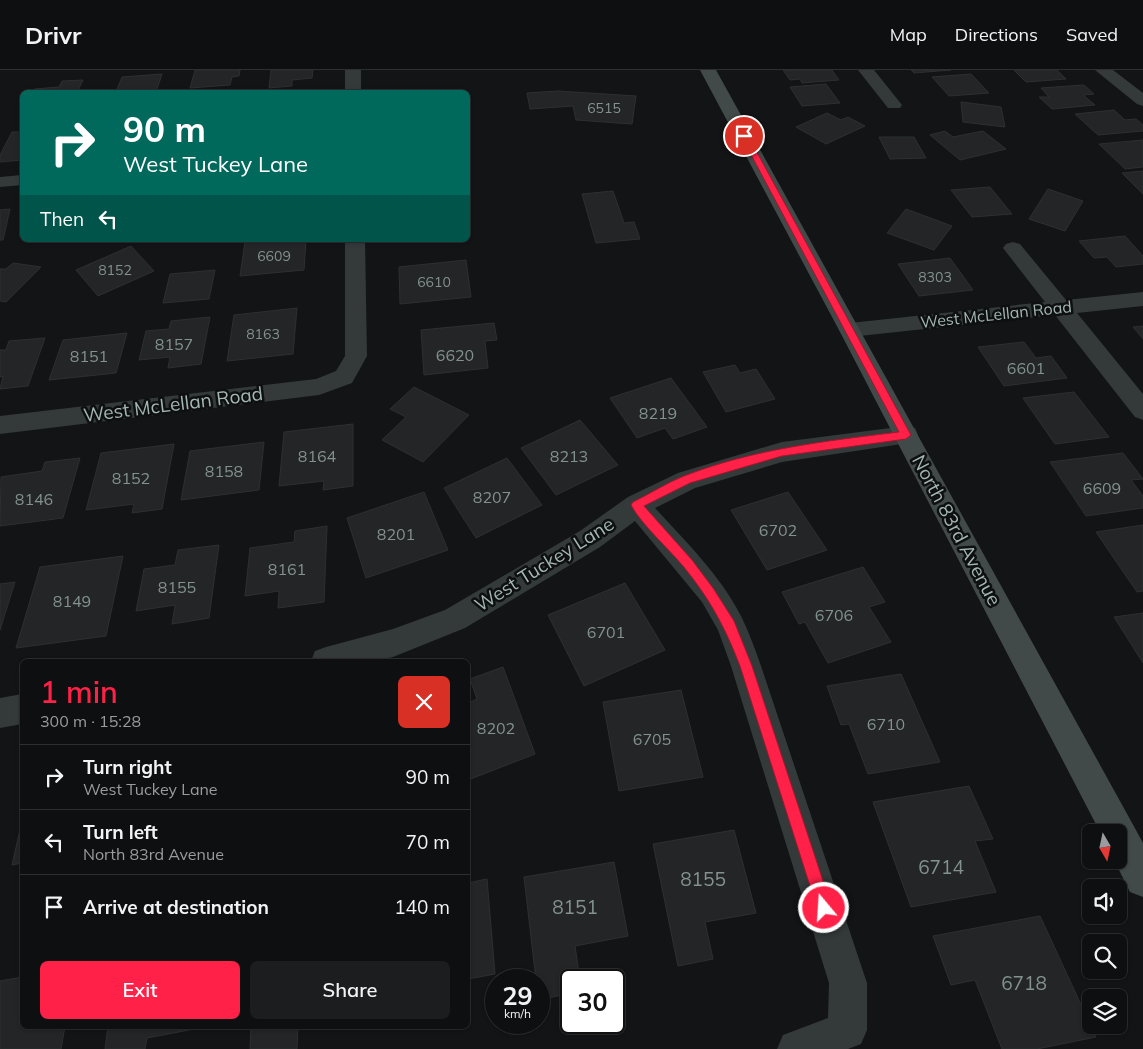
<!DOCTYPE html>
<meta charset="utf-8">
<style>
:root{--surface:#0e0f10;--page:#1c1d1e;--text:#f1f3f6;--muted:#9b9c9f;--line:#2e2f30;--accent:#ff2147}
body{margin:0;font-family:Mulish,sans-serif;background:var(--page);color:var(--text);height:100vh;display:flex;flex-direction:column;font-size:19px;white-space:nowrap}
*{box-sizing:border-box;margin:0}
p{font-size:16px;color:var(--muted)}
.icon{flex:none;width:28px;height:28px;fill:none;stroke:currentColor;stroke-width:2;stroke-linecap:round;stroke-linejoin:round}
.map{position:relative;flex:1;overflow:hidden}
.details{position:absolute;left:20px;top:589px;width:450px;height:370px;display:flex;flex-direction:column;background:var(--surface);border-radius:8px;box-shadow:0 1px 4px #0004,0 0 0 1px var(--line)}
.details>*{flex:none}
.top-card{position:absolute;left:20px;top:20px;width:450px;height:152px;border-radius:8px;box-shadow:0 1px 4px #0004,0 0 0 1px var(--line);background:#00695c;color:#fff;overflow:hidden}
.needle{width:32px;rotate:171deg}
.tools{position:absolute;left:1082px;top:754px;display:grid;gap:10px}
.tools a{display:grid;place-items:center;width:45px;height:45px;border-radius:8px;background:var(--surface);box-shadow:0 1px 4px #0004,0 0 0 1px var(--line);font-size:25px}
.speed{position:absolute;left:485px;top:899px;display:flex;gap:10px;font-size:25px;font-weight:700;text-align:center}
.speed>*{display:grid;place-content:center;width:65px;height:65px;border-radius:50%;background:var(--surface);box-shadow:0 1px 4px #0004,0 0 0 1px var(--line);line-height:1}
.speed small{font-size:12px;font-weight:400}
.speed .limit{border:2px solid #111;border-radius:8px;background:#fff;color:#111}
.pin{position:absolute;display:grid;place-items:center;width:42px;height:42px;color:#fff;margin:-21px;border:2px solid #fff;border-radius:50%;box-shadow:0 1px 5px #0007}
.me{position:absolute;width:55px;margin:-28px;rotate:342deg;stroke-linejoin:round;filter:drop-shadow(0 0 4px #0008)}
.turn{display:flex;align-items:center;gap:18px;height:105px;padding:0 20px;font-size:22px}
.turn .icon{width:65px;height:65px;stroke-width:2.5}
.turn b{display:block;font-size:35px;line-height:42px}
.then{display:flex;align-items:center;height:48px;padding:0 20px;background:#0003;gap:10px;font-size:19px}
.round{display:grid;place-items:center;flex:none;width:52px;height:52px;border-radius:8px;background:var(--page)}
.head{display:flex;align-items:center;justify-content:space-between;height:85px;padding:0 20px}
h1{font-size:30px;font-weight:600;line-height:38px;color:var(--accent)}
.action{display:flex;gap:10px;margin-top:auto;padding:10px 20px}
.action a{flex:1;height:58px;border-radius:8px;background:var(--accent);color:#fff;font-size:20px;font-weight:600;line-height:58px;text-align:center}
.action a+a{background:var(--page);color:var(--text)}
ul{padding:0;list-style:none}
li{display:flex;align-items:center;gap:15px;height:65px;padding:0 20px;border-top:1px solid var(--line)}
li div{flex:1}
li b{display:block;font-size:19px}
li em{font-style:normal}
header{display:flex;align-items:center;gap:30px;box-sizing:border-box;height:70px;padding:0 25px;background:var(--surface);border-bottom:1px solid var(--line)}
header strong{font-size:24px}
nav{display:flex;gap:28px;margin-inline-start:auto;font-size:18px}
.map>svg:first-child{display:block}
.building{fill:#232526;stroke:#2d3031}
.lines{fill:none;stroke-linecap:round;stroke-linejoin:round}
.street{fill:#343a3a;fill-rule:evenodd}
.secondary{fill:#414a49;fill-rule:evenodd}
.route{fill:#ff2147;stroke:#a6152e}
.labels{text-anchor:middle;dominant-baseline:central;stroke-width:5;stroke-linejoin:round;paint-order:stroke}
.far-number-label{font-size:14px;fill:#839290}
.far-street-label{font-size:16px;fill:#a3b6b4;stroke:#0e0f10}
.number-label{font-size:16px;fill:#839290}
.street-label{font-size:19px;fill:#a3b6b4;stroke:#0e0f10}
.near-number-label{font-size:19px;fill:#839290}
</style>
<header>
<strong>Drivr</strong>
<nav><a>Map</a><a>Directions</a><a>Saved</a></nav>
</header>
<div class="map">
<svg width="1143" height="979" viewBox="0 0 1143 979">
<rect width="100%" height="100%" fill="#131415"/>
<path class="building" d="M 195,0 L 240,0 L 239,6 L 232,7 L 230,15 L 190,18 Z
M 271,0 L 313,0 L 312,8 L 292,10 L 292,16 L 269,18 Z
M 783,0 L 832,0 L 839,10 L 802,13 L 800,9 L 790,10 Z
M 911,0 L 951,0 L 914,3 Z
M 1014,0 L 1057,0 L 1066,9 L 1026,12 Z
M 162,4 L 156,22 L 116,22 L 122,7 Z
M 971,4 L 989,23 L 949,26 L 932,7 Z
M 83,10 L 77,22 L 32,22 L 34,19 L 59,17 L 62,11 Z
M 826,14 L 840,33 L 802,36 L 790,17 Z
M 1084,15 L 1094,24 L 1083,25 L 1095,35 L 1052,39 L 1039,27 L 1049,27 L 1041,18 Z
M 558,21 L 636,26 L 632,54 L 576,50 L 573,36 L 530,39 L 527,23 Z
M 961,32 L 1001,37 L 1005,57 L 963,52 Z
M 1114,40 L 1125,50 L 1136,49 L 1143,55 L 1143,61 L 1098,65 L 1075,44 Z
M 827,43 L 841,50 L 848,47 L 865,56 L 826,74 L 796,57 Z
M 945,61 L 953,67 L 983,61 L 1006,79 L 960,90 L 930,65 Z
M 12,62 L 22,62 L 22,90 L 0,92 L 0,85 Z
M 879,67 L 914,67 L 926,88 L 890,89 Z
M 1143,70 L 1143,97 L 1125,99 L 1099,74 Z
M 1143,101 L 1143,124 L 1122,103 Z
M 990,117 L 1012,144 L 972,147 L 951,120 Z
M 1048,119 L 1083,131 L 1065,161 L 1029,149 Z
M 613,121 L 624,153 L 634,152 L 640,169 L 596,173 L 582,124 Z
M 10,139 L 3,170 L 0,170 L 0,140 Z
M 906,139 L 952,156 L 934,180 L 887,163 Z
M 1125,166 L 1143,186 L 1143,194 L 1116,197 L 1107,187 L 1094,188 L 1079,171 Z
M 264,170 L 306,170 L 304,200 L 240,206 L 245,172 Z
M 131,176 L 154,201 L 98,226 L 76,200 Z
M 950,188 L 973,220 L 919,226 L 898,194 Z
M 466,190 L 471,227 L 400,234 L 399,197 Z
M 13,193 L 41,197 L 6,232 L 0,231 L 0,199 L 6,199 Z
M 215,200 L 209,229 L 163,233 L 170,204 Z
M 297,238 L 293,284 L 227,291 L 234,245 Z
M 210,247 L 201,294 L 168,298 L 170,287 L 139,290 L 146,261 L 169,259 L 171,251 Z
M 494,253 L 497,270 L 485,271 L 488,298 L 424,305 L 421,260 Z
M 1143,256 L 1143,269 L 1133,257 Z
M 127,263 L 116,303 L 49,310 L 63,270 Z
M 45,268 L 28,316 L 0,319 L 3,306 L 0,307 L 0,280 L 6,280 L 9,271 Z
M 1024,272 L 1036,288 L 1051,286 L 1067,308 L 1004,316 L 978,277 Z
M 735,295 L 740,303 L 756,299 L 775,329 L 726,342 L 703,302 Z
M 671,308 L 707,357 L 673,369 L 665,358 L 637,368 L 610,328 Z
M 414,317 L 469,345 L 423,392 L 382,370 L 406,347 L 390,339 Z
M 1074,322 L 1109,367 L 1055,374 L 1023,328 Z
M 580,350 L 618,395 L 556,425 L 521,378 Z
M 353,354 L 353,416 L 323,420 L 324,411 L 279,416 L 284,362 Z
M 264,372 L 259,420 L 181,430 L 190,381 Z
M 174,374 L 162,439 L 132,443 L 134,434 L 86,440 L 101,383 Z
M 1123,383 L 1143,409 L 1131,410 L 1143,426 L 1143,438 L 1086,446 L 1050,392 Z
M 80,388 L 63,448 L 0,456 L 1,407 L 42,401 L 45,392 Z
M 507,388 L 542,435 L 476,468 L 444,418 Z
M 424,422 L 448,480 L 366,508 L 347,448 Z
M 788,422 L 827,480 L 767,500 L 731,440 Z
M 1143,455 L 1143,521 L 1137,522 L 1096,462 Z
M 327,456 L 324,532 L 278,538 L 279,521 L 245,526 L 250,478 L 294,472 L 295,461 Z
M 219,475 L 209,548 L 172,554 L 175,535 L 136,541 L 144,499 L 175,495 L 178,480 Z
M 123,486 L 106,566 L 16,578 L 40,497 Z
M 863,497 L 885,532 L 869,537 L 891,572 L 828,593 L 805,552 L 799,554 L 782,522 Z
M 15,512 L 0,560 L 0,514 Z
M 625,513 L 665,580 L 584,616 L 548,545 Z
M 1143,543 L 1143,593 L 1114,547 Z
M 503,597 L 535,684 L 468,710 L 468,633 L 477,629 L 470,609 Z
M 901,604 L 940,692 L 868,704 L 849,654 L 841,655 L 827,616 Z
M 681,620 L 703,707 L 619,721 L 603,632 Z
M 969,716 L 993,769 L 975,771 L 996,822 L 911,837 L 873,732 Z
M 22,751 L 22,793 L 12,795 Z
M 734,760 L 756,843 L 705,852 L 713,889 L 678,896 L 653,774 Z
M 614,792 L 628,866 L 575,876 L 580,910 L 571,910 L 571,923 L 539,930 L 539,910 L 536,910 L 524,807 Z
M 487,809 L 495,904 L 468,909 L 468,813 Z
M 1040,846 L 1096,967 L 1037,979 L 1002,979 L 975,910 L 951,915 L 933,866 Z
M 22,907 L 22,956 L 65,956 L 61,979 L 0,979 L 0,911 Z
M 108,956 L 210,956 L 147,968 L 145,979 L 105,979 Z
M 251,956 L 298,956 L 297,979 L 250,979 Z"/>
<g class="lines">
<path class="street" d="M 345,0 L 361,0 L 361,22 L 345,22 Z
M 858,0 L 874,0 L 902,35 L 900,38 L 888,38 Z
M 1095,0 L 1113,0 L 1143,23 L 1143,36 L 1137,34 Z
M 22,105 L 22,115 L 0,117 L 0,107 Z
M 345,170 L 365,170 L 367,286 L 352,313 L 319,325 L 0,364 L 0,346 L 316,309 L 336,301 L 345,286 Z
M 1013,172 L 1020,174 L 1066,230 L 1143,222 L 1143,236 L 1077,243 L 1143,324 L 1143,350 L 1135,347 L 1055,245 L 850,267 L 842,265 L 839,260 L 842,255 L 850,253 L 1045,232 L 1003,178 L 1006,174 Z
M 906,356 L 915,358 L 918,365 L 915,372 L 782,392 L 695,418 L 655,438 C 686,472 720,505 741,546 C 749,562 755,579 761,596 L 867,913 L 867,960 L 861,974 L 848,979 L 777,979 L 783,965 L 828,948 L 829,913 L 731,596 L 718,560 L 702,532 L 635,451 L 600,477 L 465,558 L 393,587 L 376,591 L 311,591 L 315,581 L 326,577 L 393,559 L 445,540 L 580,461 L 628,427 L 678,403 L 782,372 Z
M 22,624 L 22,654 L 0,658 L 0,628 Z"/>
<path class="secondary" d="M 700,0 L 716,0 L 1131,751 L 1143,773 L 1143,827 L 1130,822 L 1114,790 L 1119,790 L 1119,762 L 1100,762 L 839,260 Z"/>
</g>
<path class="route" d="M 742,65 L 748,66 L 911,365 L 906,369 L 782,386 L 690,413 L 644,436 L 692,490 L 713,518 L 734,551 L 752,596 L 832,838 L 830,844 L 824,846 L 819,844 L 817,838 L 740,596 C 725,557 710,529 683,496 C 669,479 641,454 631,435 L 633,432 C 650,424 666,413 684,406 C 753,379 826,371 899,362 L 741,66 Z"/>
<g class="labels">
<g class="far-number-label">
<text x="604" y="38">6515</text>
<text x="274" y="186">6609</text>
<text x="115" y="200">8152</text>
<text x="935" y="207">8303</text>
<text x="434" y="212">6610</text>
<text x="263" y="264">8163</text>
</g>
<g class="far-street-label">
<text transform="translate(996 244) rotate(-6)">West McLellan Road</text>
</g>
<g class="number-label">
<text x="174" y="274">8157</text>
<text x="455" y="285">6620</text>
<text x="89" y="286">8151</text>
<text x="1026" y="298">6601</text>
<text x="658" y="343">8219</text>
<text x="317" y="386">8164</text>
<text x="569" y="386">8213</text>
<text x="224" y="401">8158</text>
<text x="131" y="408">8152</text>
<text x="1102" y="418">6609</text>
<text x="492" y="427">8207</text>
<text x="34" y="429">8146</text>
<text x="778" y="460">6702</text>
<text x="396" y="464">8201</text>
<text x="287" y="499">8161</text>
<text x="177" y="517">8155</text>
<text x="72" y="531">8149</text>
<text x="834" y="545">6706</text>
<text x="606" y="562">6701</text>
<text x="886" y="654">6710</text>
<text x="496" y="658">8202</text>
<text x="652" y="669">6705</text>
</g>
<g class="street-label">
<text transform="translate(173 334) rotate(-7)">West McLellan Road</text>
<text transform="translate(957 460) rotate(62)">North 83rd Avenue</text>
<text transform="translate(544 494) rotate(-32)">West Tuckey Lane</text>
</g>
<g class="near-number-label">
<text x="941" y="797">6714</text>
<text x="703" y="809">8155</text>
<text x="575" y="837">8151</text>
<text x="1024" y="913">6718</text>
</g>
</g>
</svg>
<div class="tools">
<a><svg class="needle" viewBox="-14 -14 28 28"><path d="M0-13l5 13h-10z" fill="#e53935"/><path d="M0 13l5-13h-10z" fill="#9b9c9f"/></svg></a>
<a><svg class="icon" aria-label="sound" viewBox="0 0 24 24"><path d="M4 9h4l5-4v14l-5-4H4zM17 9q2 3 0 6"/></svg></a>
<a><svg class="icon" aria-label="search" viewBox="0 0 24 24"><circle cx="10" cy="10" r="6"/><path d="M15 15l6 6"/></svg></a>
<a><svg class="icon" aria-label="layers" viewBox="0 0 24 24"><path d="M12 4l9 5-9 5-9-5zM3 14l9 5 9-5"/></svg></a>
</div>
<div class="speed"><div>29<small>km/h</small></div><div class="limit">30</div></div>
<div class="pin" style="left:744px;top:66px;background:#d93025"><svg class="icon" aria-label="arrive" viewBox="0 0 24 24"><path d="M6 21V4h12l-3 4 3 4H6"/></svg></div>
<svg class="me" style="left:824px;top:838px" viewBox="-20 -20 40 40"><circle r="17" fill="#ff2147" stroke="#fff" stroke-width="3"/><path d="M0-11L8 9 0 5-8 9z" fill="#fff"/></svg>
<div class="top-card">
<div class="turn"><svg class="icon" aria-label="right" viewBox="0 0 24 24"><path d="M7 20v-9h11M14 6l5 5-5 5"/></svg><div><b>90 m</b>West Tuckey Lane</div></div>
<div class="then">Then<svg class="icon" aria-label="left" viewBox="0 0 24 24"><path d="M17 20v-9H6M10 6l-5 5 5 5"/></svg></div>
</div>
<section class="details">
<div class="head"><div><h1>1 min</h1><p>300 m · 15:28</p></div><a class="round" style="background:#d93025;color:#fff"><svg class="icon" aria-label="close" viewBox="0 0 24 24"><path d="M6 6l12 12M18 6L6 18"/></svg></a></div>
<ul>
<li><svg class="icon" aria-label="right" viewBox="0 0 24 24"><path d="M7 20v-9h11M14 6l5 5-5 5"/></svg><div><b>Turn right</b><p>West Tuckey Lane</p></div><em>90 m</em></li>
<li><svg class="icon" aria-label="left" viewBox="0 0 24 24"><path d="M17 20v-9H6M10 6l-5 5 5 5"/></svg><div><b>Turn left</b><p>North 83rd Avenue</p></div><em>70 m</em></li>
<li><svg class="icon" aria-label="arrive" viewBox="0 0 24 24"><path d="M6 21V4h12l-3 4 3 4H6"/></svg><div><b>Arrive at destination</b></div><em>140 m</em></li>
</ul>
<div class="action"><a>Exit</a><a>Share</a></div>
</section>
</div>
